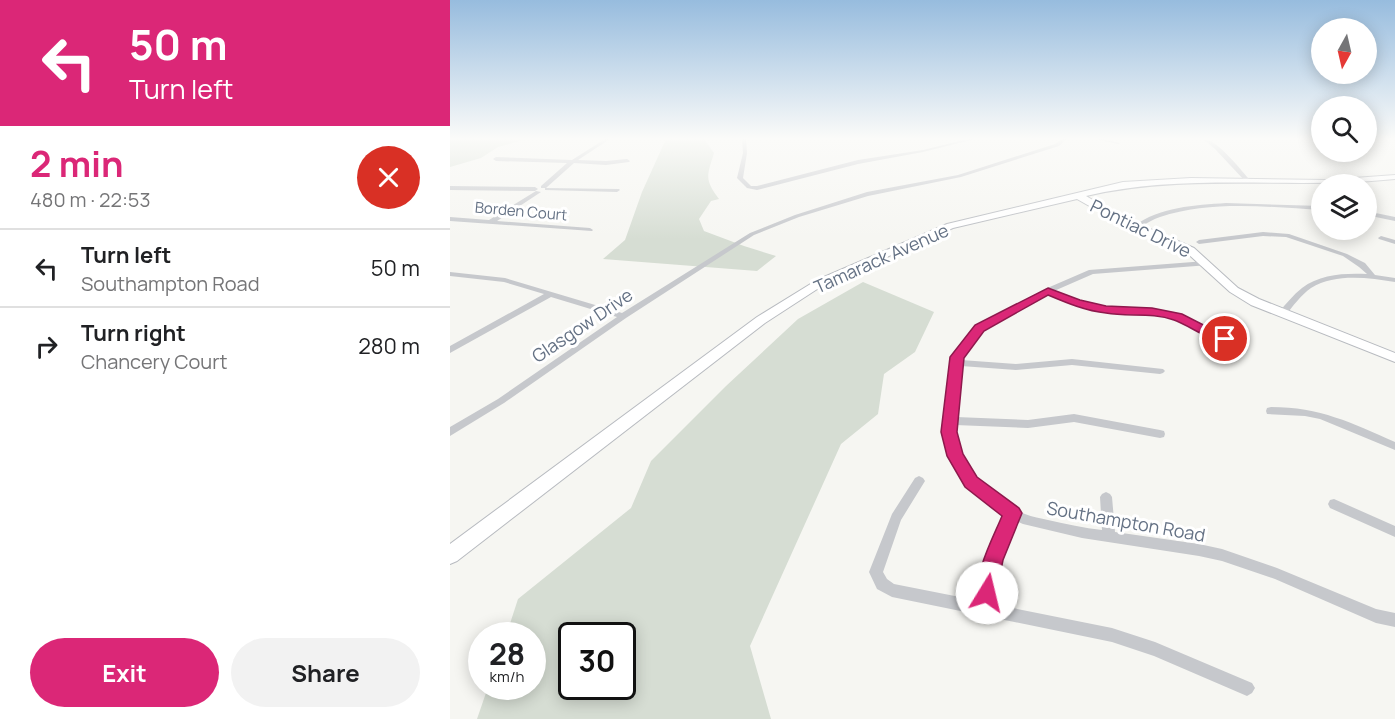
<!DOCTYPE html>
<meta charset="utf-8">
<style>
:root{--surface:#fff;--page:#f2f2f2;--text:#202124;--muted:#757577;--line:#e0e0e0;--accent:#db2777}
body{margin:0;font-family:Manrope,sans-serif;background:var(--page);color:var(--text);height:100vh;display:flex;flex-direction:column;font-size:22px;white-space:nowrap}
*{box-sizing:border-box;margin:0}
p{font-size:20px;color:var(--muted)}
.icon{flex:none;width:33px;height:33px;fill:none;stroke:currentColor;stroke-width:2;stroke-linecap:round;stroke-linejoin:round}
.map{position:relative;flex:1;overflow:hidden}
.panel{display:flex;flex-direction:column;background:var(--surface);width:450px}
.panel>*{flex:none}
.guide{background:#db2777;color:#fff;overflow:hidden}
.needle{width:39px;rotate:188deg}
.fabs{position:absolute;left:861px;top:18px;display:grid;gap:12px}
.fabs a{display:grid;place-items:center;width:66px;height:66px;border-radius:50%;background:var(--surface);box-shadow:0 3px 15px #0003;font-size:30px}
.speed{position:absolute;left:18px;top:622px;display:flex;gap:12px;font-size:30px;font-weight:700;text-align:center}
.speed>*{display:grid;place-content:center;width:78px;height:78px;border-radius:50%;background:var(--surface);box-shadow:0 3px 15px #0003;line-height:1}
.speed small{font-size:15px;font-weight:400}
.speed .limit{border:3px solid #111;border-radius:9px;background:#fff;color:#111}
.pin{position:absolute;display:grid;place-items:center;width:51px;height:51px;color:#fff;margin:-26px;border:3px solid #fff;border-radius:50%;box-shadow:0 2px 6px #0007}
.me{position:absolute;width:66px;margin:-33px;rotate:9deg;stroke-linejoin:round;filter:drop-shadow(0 0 4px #0008)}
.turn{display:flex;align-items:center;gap:21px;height:126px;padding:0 30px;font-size:27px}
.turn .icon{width:78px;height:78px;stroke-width:2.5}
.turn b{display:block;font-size:42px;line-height:51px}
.round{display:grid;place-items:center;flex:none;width:63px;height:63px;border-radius:32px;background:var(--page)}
.summary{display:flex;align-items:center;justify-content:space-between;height:102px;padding:0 30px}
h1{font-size:36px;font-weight:700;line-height:45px;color:var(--accent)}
.primary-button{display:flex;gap:12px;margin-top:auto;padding:12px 30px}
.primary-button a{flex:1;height:69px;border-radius:36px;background:var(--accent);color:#fff;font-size:24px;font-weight:700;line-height:69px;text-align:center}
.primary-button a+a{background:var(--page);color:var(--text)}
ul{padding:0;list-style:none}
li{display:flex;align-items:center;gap:18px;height:78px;padding:0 30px;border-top:2px solid var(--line)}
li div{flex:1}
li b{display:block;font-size:22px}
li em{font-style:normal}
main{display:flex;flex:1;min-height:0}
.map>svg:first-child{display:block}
.green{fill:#d6ddd3;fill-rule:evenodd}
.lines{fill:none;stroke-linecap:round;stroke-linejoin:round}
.secondary-casing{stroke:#b8bbc0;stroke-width:2}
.minor{fill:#c6c8cc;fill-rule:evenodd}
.secondary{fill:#fff;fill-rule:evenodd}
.route{fill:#db2777;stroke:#8e194d;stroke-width:1.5}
.labels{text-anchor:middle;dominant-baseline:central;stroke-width:6;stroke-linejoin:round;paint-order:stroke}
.far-street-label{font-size:15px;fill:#647184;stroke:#fff}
.street-label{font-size:18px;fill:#647184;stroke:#fff}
</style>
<main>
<section class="panel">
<div class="guide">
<div class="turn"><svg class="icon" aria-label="left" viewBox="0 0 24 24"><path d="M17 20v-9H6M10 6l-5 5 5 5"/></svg><div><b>50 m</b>Turn left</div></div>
</div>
<div class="summary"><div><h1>2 min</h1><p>480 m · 22:53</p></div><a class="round" style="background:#d93025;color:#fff"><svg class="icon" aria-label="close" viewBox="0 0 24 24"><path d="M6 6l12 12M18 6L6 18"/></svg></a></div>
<ul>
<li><svg class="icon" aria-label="left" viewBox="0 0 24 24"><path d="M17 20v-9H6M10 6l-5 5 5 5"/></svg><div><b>Turn left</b><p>Southampton Road</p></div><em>50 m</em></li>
<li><svg class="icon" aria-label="right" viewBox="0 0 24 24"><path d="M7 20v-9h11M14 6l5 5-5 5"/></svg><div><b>Turn right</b><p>Chancery Court</p></div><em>280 m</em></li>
</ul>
<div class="primary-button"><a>Exit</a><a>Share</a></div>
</section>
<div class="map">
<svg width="945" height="719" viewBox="0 0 945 719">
<rect width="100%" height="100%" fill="#f6f6f2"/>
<path class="green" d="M 0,139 L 77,139 L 48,147 L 31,158 L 0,167 Z
M 216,139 L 254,139 L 264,153 C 257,176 254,179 269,199 L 261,201 L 249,219 L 254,231 L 294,246 L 326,256 L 307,271 L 153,259 L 175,240 L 192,192 Z
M 413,282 L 484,312 L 465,352 L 434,374 L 428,414 L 391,444 L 300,646 L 321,719 L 27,719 L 38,687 L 82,687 L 82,636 L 56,636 L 68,599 L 181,508 L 201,461 L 276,386 L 348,319 ZM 122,636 L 172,636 L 172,687 L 122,687 Z"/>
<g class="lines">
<g class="secondary-casing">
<path id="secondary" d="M 945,175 L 945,179 C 842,190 737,172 636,196 L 670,216 L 744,248 L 788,288 L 809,299 L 945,353 L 945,362 L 801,305 L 780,292 L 736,252 L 664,220 L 627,199 L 503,228 L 375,284 L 315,323 L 7,561 L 0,564 L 0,544 L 307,317 L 367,280 L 497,224 L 673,182 L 741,178 L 877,180 Z"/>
</g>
<path class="minor" d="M 155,139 L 160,139 L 128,160 L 156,161 L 177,159 L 180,161 L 179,162 L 156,165 L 124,163 L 96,188 L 169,189 L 170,190 L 167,192 L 95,190 L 95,188 L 91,188 L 91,186 L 117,163 L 46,161 L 43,159 L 46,157 L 122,160 Z
M 292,139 L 296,139 L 297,153 L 293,178 L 301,186 L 307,186 L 408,160 L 473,150 L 518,139 L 525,139 L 473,152 L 408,164 L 307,190 L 297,188 L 287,178 L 293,153 Z
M 612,139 L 617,139 L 609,146 L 511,177 L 418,196 L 349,217 L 304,235 L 176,318 L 54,403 L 0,436 L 0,427 L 48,399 L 167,317 L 101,297 L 0,353 L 0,346 L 94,294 L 54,282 L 0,276 L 0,272 L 55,278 L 172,313 L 300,233 L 345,215 L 417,192 L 508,175 L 605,144 Z
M 645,139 L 653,139 L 670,143 L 668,144 Z
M 753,139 C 767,139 789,168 799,179 L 799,181 L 795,181 L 765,149 Z
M 0,186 L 85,187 L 88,189 L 85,191 L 0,190 Z
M 86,191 L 91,192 L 47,221 L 140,228 L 143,230 L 142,231 L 0,221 L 0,217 L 39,220 Z
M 776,203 L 872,206 L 872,210 C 819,207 761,200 710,217 C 703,219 696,224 689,227 L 684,226 C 709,207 745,205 776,203 Z
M 916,211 L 945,217 L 945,221 L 916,215 Z
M 813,232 L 839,234 L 897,254 L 915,263 L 925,275 L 945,278 L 945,282 C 918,278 886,273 861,288 C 851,295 843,306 835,316 L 829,316 L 828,314 L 829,312 C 836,304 843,295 852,288 C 870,274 895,273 917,274 L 909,267 L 893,256 L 836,237 L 813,236 L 749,244 L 746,242 L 749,240 Z
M 931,236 L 945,240 L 945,244 L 929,239 L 928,238 Z
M 756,261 L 760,263 L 759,265 L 643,274 L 604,291 L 629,301 L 656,308 L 702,310 L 730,315 L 793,345 L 794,347 L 793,349 L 787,349 L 725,319 L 702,314 L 656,312 L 623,305 L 598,294 L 533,330 L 511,357 L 511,360 L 566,364 L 622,359 L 713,369 L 715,371 L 713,373 L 710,374 L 622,365 L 566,370 L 511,366 L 506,417 L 578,420 L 624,414 L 710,430 L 714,431 L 715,434 L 714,437 L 710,438 L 624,422 L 578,428 L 505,425 C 501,463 542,501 575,514 C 582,517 591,518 598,520 C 616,524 634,528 652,530 L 650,497 L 652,494 L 656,492 L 660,494 L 662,497 L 665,532 L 749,544 L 772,549 L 827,568 L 926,609 L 945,613 L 945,627 L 926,623 L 825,579 L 772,561 L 749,556 L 632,538 L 573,524 L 566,521 L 549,560 L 543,604 L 662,628 L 705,642 L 802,683 L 805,688 L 802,693 L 797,696 L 704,656 L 662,642 L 442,597 L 427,589 L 419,572 L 442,514 L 465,478 L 469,476 L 473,478 L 475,481 L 451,520 L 433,572 L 437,579 L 444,584 L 530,601 L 537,560 L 556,516 L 541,507 L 517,485 L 500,456 L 494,432 L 501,363 L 504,355 L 527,326 L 595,289 L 639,270 Z
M 821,407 C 870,407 902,423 945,442 L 945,450 L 870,419 L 855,416 L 817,414 L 816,411 L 817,408 Z
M 884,499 L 945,526 L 945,537 L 880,508 L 878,504 L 880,500 Z"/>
<use href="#secondary" class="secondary"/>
</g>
<linearGradient id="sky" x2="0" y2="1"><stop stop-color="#97bcde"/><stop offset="0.58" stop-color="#fbfbf9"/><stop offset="1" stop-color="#fbfbf9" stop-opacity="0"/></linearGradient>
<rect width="945" height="239" fill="url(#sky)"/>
<path class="route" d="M 598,288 L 630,300 L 656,306 L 702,308 L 732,314 L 781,339 L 779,342 C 765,345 739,325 724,320 C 702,312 678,317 656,313 C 636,311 617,303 598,295 L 534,331 L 514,358 L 507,432 L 513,454 L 527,477 L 569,508 L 572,513 L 553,560 L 545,600 L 537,603 L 530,600 C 521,578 543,538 552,516 L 515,487 L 497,456 L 491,432 L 500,357 L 525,325 Z"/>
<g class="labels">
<g class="far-street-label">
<text transform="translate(71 211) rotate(5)">Borden Court</text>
</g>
<g class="street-label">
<text transform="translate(691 228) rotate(26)">Pontiac Drive</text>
<text transform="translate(431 258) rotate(-24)">Tamarack Avenue</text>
<text transform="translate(132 325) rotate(-34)">Glasgow Drive</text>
<text transform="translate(676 521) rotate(10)">Southampton Road</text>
</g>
</g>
</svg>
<div class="fabs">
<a><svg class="needle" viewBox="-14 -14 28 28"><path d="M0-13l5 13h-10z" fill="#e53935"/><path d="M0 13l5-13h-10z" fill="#757577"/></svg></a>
<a><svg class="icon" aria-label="search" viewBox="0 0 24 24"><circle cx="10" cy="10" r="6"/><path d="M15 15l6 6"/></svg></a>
<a><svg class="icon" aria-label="layers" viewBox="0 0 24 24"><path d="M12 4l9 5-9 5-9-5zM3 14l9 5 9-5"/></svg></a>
</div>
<div class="speed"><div>28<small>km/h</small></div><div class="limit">30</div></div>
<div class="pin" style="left:775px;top:339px;background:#d93025"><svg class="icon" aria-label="arrive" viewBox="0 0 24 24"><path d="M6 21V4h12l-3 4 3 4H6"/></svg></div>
<svg class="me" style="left:537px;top:593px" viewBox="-20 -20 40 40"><circle r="19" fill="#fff"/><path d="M0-13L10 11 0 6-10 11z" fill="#db2777"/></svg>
</div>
</main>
